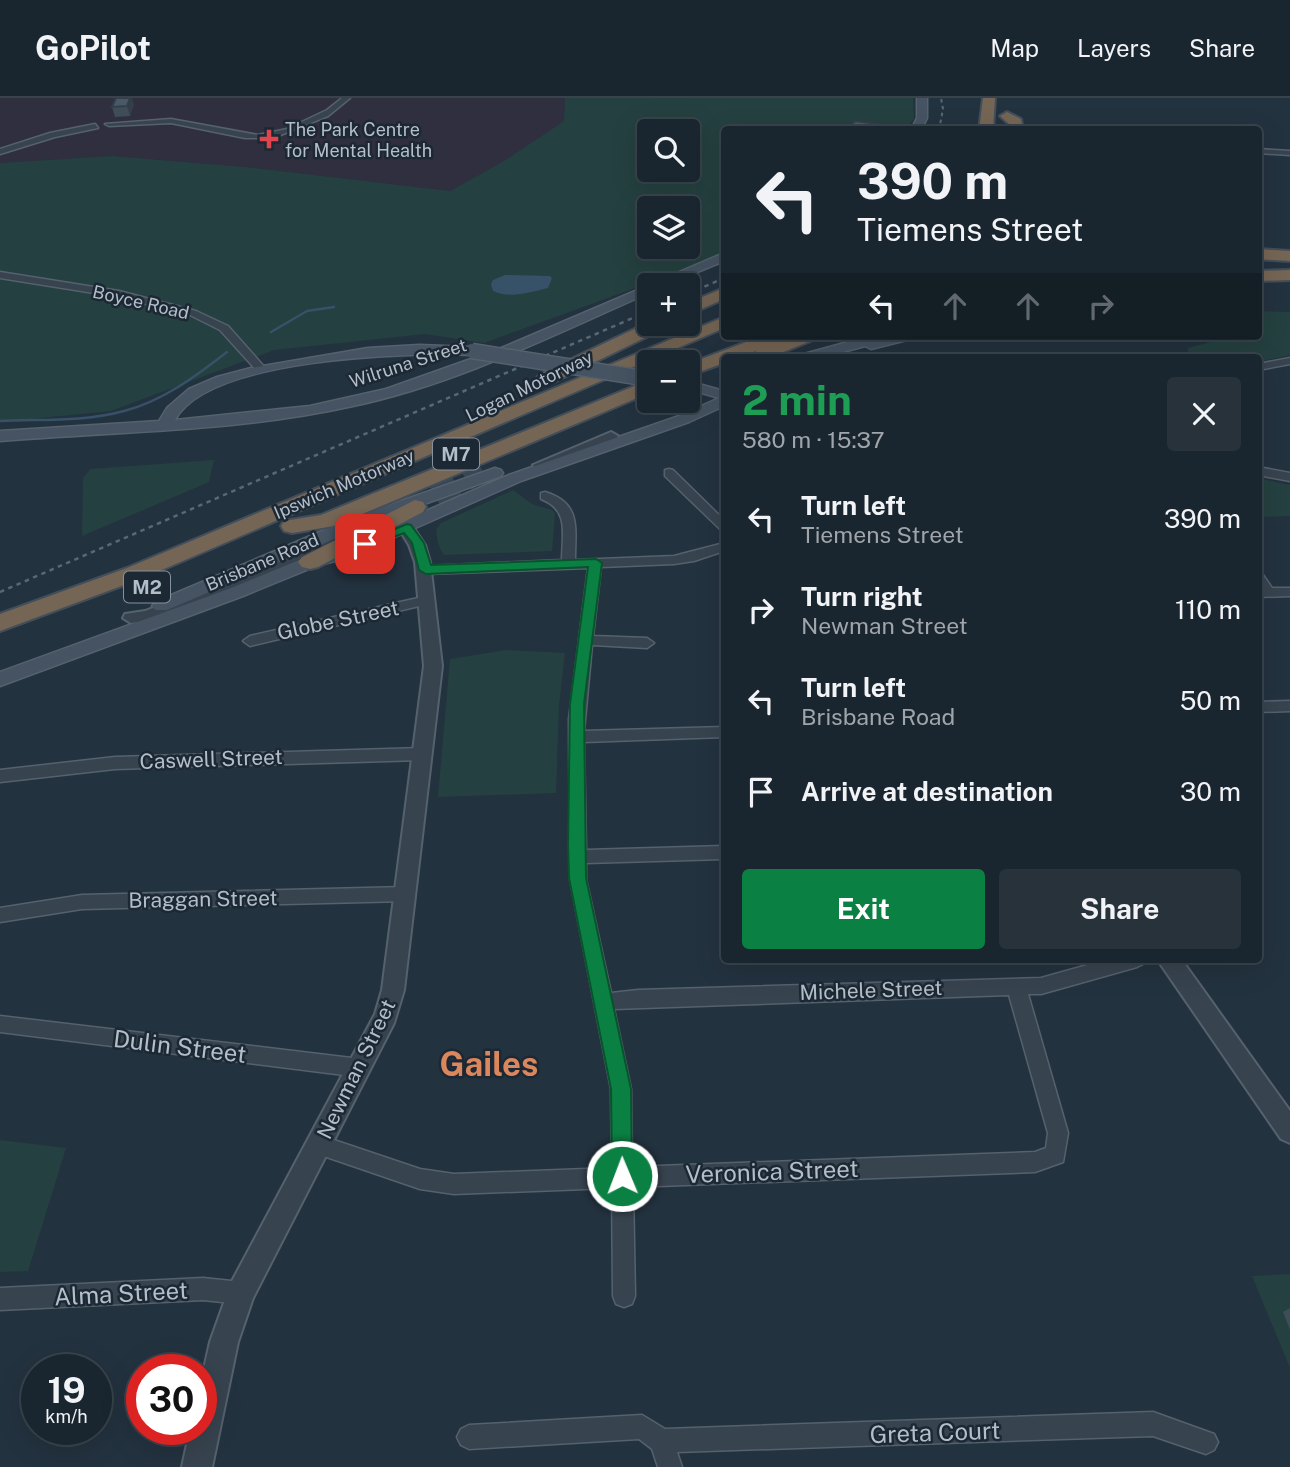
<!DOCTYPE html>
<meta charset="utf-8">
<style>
:root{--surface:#1a262f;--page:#27323b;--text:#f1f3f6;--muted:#9fa5aa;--line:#38434b;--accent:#0b8043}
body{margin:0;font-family:"Public Sans",sans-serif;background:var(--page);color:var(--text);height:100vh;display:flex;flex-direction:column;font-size:26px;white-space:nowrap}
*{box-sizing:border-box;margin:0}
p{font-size:23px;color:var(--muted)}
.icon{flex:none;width:38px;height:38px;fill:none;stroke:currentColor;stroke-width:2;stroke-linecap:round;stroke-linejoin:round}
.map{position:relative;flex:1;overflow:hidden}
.drawer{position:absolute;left:721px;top:256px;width:541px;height:609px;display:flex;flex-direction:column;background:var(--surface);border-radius:7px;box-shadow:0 7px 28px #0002,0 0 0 2px var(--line)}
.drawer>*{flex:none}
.guide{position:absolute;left:721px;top:28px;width:541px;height:214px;border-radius:7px;box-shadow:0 7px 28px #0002,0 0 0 2px var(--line);background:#1a262f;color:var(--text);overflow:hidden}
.buttons{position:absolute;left:637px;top:21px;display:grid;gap:14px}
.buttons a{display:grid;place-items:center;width:63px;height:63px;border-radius:7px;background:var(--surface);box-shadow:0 7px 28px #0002,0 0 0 2px var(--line);font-size:35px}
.speed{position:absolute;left:21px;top:1256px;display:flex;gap:14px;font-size:35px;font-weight:700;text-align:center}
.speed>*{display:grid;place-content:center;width:91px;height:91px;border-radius:50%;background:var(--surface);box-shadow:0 7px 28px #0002,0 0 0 2px var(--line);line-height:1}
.speed small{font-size:18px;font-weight:400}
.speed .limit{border:10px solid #d22;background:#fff;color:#111}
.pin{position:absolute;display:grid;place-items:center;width:60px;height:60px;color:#fff;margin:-30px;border-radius:14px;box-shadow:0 4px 10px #0006}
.me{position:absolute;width:77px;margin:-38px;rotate:359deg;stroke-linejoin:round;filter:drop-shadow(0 0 5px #0008)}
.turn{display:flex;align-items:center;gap:24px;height:147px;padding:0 21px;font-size:32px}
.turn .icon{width:91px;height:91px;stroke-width:2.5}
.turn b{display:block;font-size:49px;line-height:60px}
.lanes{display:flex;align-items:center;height:66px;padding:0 21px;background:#0003;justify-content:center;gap:35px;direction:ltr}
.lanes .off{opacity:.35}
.round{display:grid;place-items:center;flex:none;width:74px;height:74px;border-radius:7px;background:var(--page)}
.summary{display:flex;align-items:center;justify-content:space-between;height:119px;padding:0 21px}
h1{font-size:42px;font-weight:700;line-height:52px;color:#1e9e55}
.primary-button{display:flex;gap:14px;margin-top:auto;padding:14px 21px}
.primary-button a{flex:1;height:80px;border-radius:7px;background:var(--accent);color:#fff;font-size:28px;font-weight:700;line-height:80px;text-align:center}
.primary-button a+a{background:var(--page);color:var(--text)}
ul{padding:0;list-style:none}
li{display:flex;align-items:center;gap:21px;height:91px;padding:0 21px}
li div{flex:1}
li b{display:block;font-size:26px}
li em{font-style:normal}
header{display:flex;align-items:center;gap:42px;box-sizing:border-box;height:98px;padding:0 35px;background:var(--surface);border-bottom:2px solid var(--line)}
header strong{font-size:33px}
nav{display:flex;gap:38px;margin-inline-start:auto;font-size:24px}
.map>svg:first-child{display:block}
.medical{fill:#302f3f}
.green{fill:#254040;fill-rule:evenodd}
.water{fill:#375169}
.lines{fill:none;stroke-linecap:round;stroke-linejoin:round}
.stream{stroke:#375169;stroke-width:2.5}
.motorway-tunnel{stroke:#394754;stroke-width:24;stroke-dasharray:24 11;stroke-linecap:butt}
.minor-casing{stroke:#55616d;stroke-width:3}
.tertiary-casing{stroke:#55616d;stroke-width:4}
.secondary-casing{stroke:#55616d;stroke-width:3}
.motorway-casing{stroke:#424e5a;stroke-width:4}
.minor{fill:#37434f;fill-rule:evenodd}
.tertiary{fill:#37434f;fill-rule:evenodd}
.secondary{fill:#455362;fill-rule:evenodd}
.motorway{fill:#756554;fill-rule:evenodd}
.rail-far1{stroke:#596876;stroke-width:2;stroke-dasharray:3.5 3.5;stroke-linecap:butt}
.rail{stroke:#596876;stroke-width:2.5;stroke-dasharray:4.5 4.5;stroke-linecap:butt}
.secondary-bridge-casing{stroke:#55616d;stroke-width:17;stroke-linecap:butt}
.secondary-bridge{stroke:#455362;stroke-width:14}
.wall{fill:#3f4d59}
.shaded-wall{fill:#333e49}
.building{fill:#495968;stroke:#333e49;stroke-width:2}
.route{fill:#0b8043;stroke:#07532c;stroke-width:2}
.health-dot{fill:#e0444e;stroke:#1c2834;stroke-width:2.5}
.labels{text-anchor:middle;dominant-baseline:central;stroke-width:5;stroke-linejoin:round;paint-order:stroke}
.far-poi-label{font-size:18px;fill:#b3beca;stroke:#1c2834;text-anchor:start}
.far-street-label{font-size:18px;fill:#b3beca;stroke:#1c2834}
.shield{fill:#1c2834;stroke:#86919d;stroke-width:2}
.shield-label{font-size:19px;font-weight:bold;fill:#b3beca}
.street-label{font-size:21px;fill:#b3beca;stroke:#1c2834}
.near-street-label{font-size:24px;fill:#b3beca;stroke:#1c2834}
.near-district-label{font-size:33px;font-weight:bold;fill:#da875e;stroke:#1c2834}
</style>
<header>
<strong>GoPilot</strong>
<nav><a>Map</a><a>Layers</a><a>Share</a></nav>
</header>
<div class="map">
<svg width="1290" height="1369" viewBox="0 0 1290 1369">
<rect width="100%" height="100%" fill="#23323f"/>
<path class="medical" d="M 0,0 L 565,0 L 564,23 L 504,63 L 450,93 L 245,69 L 112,58 L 0,65 Z"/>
<path class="green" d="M 565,0 L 913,0 L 914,21 L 905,31 L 724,32 L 724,154 L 674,176 L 484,245 L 425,236 L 274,252 L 111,313 L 0,324 L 0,65 L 112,58 L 245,69 L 450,93 L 504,63 L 564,23 ZM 649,33 L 688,33 L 688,72 L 649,72 ZM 649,110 L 688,110 L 688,149 L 649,149 Z
M 1258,213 L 1290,214 L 1290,257 L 1258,264 L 1258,259 L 1191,259 L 1188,255 L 1188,250 L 1218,242 L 1216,238 L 1258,238 Z
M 214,362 L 209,384 L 82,438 L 83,380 L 90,371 Z
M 1258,380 L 1290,387 L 1290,418 L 1258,419 Z
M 513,392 L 532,406 L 552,412 L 555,415 L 552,453 L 444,457 C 438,449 437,441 436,431 L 441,425 Z
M 506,552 L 565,555 L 559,607 L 556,695 L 438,699 L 450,561 Z
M 0,1042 L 66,1050 L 28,1173 L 0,1174 Z
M 1290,1176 L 1290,1270 L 1252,1178 Z"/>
<path class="water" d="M 505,177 L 550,178 L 552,180 L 548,190 C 531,194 510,201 493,193 L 491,186 L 493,182 Z"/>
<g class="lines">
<path class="stream" d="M 271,234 L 307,213 L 334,209
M 0,323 C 41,321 84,324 124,313 C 163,303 196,278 227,254"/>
<path class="motorway-tunnel" d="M 435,398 L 482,372"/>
<g class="minor-casing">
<path id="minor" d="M 342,0 L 350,0 L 328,18 L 273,40 L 245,40 L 171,25 L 109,28 L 105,26 L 171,21 L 258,37 L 287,31 L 327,12 Z
M 95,26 L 98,30 L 55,39 L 0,56 L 0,51 L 50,35 Z
M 1258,51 L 1290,53 L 1290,57 L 1258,55 Z
M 0,174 L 119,193 L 196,213 L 228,228 L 267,272 L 258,274 L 220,232 L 190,217 L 119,199 L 0,180 Z
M 1290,260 L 1290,266 L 1258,272 L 1258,266 Z
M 1258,369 L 1290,375 L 1290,383 L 1258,377 Z
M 669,371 L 673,372 L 724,422 L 724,432 L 720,431 L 665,378 L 665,372 Z
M 545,394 C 582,405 575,431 575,462 L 674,458 L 724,445 L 724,453 L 694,463 L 674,466 L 601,469 L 593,538 L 647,540 L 654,545 L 647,550 L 592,547 L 584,633 L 724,629 L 724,639 L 584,644 L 586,752 L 724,748 L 724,761 L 586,765 L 586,781 L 611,895 L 638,892 L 1041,880 L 1109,861 L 1146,861 L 1143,866 L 1137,869 L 1041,896 L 1028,896 L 1068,1035 L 1063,1064 L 1035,1074 L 633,1089 L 635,1198 L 632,1206 L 624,1209 L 616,1206 L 613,1198 L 612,1090 L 454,1096 L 420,1091 L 312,1054 L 309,1047 L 312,1040 L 319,1037 L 420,1071 L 454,1076 L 612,1070 L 611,991 L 570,781 L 569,621 L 588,470 L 426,476 L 419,472 L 426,468 L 562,462 C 562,436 570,412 541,401 L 541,395 ZM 1009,897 L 1048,1035 L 1046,1050 L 1035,1054 L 632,1069 L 631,991 L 614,911 Z
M 1258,476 L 1263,477 L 1272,490 L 1290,490 L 1290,498 L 1258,499 Z
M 427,498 L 434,502 L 432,505 L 250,548 L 243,543 L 250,538 Z
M 1290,603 L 1290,613 L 1258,614 L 1258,604 Z
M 422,650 L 430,656 L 422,662 L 115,671 L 0,684 L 0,672 L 115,659 Z
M 406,789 L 412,791 L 415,796 L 412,801 L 406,803 L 82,811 L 0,824 L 0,810 L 82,797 Z
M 0,918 L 360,961 L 367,964 L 370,970 L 367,976 L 360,979 L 0,934 Z
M 203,1180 L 241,1184 L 249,1187 L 252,1195 L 249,1203 L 241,1206 L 203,1202 L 0,1212 L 0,1190 Z
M 1153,1314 L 1214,1336 L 1218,1344 L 1214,1352 L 1206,1356 L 1153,1338 L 677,1354 L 682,1369 L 658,1369 L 652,1351 L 639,1341 L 469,1351 L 461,1347 L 457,1339 L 461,1331 L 469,1327 L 642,1317 L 665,1331 Z"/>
</g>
<g class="tertiary-casing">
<path id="tertiary" d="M 611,334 L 618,338 L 616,341 L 545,370 L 535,370 L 533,367 Z
M 406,424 L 411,426 L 425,447 L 430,464 L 442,568 L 404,892 L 394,925 L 253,1200 L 238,1244 L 212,1369 L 182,1369 L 190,1332 L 201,1332 L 201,1284 L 210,1244 L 231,1185 L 375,916 L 382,892 L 424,568 L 415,464 L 409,447 L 398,429 Z
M 354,428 L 362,433 L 359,436 L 221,497 L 153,522 L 131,525 L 123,520 L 125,516 L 145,513 L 209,489 Z
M 1157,861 L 1181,861 L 1290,1013 L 1290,1045 L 1281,1041 Z"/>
</g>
<g class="secondary-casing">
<path id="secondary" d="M 917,0 L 927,0 L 927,20 L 921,32 L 911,32 L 917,20 Z
M 724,155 L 724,163 L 666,187 L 649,187 L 649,195 C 553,237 457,286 353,308 C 237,334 117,333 0,343 L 0,333 L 159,323 L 167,310 L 189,291 L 217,279 L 251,270 L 368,250 L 419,247 L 472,249 L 479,253 L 472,257 C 407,254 208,260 175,322 L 310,308 L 386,291 L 499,251 Z
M 870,238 L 913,238 L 911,241 L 871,251 L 865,248 L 825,259 L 802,259 L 804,256 Z
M 688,283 L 724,293 L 724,308 L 689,324 L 521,383 L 350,459 L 316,468 L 243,498 L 0,588 L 0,574 L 231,490 L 304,460 L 338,451 L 509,377 L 679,318 L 719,300 L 688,291 Z
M 495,370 L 501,372 L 503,375 L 501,378 L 367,427 L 167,512 L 155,512 L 152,508 L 155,504 L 355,419 Z"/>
</g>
<g class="motorway-casing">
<path id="motorway" d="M 983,0 L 995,0 L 993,32 L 979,32 Z
M 1007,14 L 1021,21 L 1023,32 L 1009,32 L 1009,26 L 1000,18 Z
M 1258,151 L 1290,153 L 1290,163 L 1258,161 Z
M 1290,172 L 1290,182 L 1258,183 L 1258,173 Z
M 724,190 L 724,201 L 688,217 L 688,205 Z
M 724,219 L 724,230 L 143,480 L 0,533 L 0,516 L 127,470 Z
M 649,224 L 668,226 L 665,230 L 554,284 L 540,284 L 537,280 L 540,276 Z
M 762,238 L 816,238 L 813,242 L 771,259 L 757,259 L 756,253 L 740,259 L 724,259 L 724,265 L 688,278 L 688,266 Z
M 649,282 L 649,295 L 334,428 L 292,435 L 284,433 L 281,428 L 284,423 L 321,417 Z
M 415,402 L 423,404 L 426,409 L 423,414 L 318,469 L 310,471 L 302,469 L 298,464 L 302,459 Z"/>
</g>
<use href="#minor" class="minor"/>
<use href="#tertiary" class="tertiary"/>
<use href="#secondary" class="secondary"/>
<use href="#motorway" class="motorway"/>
<path class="rail-far1" d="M 939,32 L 943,11 L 941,0"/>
<path class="rail" d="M 688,196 L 724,180
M 0,494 L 649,213"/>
<g class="secondary-bridge-casing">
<path id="secondary-bridge" d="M 472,253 L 649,281"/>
</g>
<use href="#secondary-bridge" class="secondary-bridge"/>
</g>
<path class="wall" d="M 134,6 L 130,18 L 115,19 L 112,9 Z
M 1290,1210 L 1290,1232 L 1283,1214 Z"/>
<path class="shaded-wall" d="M 130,0 L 132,0 L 134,6 L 130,18 L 127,8 Z"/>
<path class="building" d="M 116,0 L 130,0 L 127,8 L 112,9 Z
M 855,23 L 878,26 L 874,32 L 847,31 Z"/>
<path class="route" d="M 407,426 L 411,427 L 424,445 L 431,467 L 596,461 L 602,465 L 584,606 L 586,780 L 631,991 L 632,1078 L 629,1086 L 622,1089 L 615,1086 L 612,1078 L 611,991 L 569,780 L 568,747 L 570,606 L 588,469 L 426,476 L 419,472 L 412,445 L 404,435 L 365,450 L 358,446 Z"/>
<path class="health-dot" d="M265.5 30.5h7v7h7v7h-7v7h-7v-7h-7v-7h7z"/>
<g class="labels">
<g class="far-poi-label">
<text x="285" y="31">The Park Centre<tspan x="285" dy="21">for Mental Health</tspan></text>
</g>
<g class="far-street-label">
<text transform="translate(141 204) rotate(13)">Boyce Road</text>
<text transform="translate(408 265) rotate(-18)">Wilruna Street</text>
<text transform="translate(529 288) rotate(-26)">Logan Motorway</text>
<text transform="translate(344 386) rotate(-23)">Ipswich Motorway</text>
<text transform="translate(262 464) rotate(-23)">Brisbane Road</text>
</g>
<g class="shield">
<rect x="433" y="340.5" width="46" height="31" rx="5"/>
<rect x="124" y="473.5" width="46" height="31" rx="5"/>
</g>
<g class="shield-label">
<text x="456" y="356">M7</text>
<text x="147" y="489">M2</text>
</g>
<g class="street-label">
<text transform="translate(338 522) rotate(-12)">Globe Street</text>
<text transform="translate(211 661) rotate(-2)">Caswell Street</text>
<text transform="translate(203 801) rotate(-1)">Braggan Street</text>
<text transform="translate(871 892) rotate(-2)">Michele Street</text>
<text transform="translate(356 971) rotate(-64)">Newman Street</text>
</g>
<g class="near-street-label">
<text transform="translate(180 948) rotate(7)">Dulin Street</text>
<text transform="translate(772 1073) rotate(-2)">Veronica Street</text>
<text transform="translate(121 1195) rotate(-3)">Alma Street</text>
<text transform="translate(935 1334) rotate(-2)">Greta Court</text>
</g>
<g class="near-district-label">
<text x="489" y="966">Gailes</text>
</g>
</g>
</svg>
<div class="buttons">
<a><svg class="icon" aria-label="search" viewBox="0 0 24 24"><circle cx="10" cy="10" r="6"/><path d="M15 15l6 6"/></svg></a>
<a><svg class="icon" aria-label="layers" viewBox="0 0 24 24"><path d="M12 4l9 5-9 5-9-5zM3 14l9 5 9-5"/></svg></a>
<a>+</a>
<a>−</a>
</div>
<div class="speed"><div>19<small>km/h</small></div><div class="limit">30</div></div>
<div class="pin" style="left:365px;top:446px;background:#d93025"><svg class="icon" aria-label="arrive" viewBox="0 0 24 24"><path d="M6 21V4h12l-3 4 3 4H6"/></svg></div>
<svg class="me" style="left:622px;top:1078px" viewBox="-20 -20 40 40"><circle r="17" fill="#0b8043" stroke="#fff" stroke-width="3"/><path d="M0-11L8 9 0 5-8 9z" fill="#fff"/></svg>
<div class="guide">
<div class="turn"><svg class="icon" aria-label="left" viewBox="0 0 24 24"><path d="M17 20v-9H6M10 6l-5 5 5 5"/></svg><div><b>390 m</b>Tiemens Street</div></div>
<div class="lanes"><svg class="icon" aria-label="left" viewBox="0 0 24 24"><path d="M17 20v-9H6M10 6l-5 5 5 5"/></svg><svg class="icon off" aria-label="ahead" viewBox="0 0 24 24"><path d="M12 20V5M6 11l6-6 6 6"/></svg><svg class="icon off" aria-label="ahead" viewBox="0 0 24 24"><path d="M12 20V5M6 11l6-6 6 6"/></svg><svg class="icon off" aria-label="right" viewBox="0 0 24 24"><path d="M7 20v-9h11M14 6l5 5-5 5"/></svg></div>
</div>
<section class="drawer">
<div class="summary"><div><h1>2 min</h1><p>580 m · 15:37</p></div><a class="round"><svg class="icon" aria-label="close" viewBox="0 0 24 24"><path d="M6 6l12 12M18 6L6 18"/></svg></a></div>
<ul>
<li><svg class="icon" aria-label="left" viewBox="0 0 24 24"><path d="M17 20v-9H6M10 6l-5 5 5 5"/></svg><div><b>Turn left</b><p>Tiemens Street</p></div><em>390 m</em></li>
<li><svg class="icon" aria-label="right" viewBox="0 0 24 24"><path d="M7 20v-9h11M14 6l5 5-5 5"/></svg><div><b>Turn right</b><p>Newman Street</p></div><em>110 m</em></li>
<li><svg class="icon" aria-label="left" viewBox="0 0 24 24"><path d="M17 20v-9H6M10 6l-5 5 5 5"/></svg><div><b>Turn left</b><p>Brisbane Road</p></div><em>50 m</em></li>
<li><svg class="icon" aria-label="arrive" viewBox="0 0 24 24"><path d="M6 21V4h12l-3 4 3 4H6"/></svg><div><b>Arrive at destination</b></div><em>30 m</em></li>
</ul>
<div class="primary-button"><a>Exit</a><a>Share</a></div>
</section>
</div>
